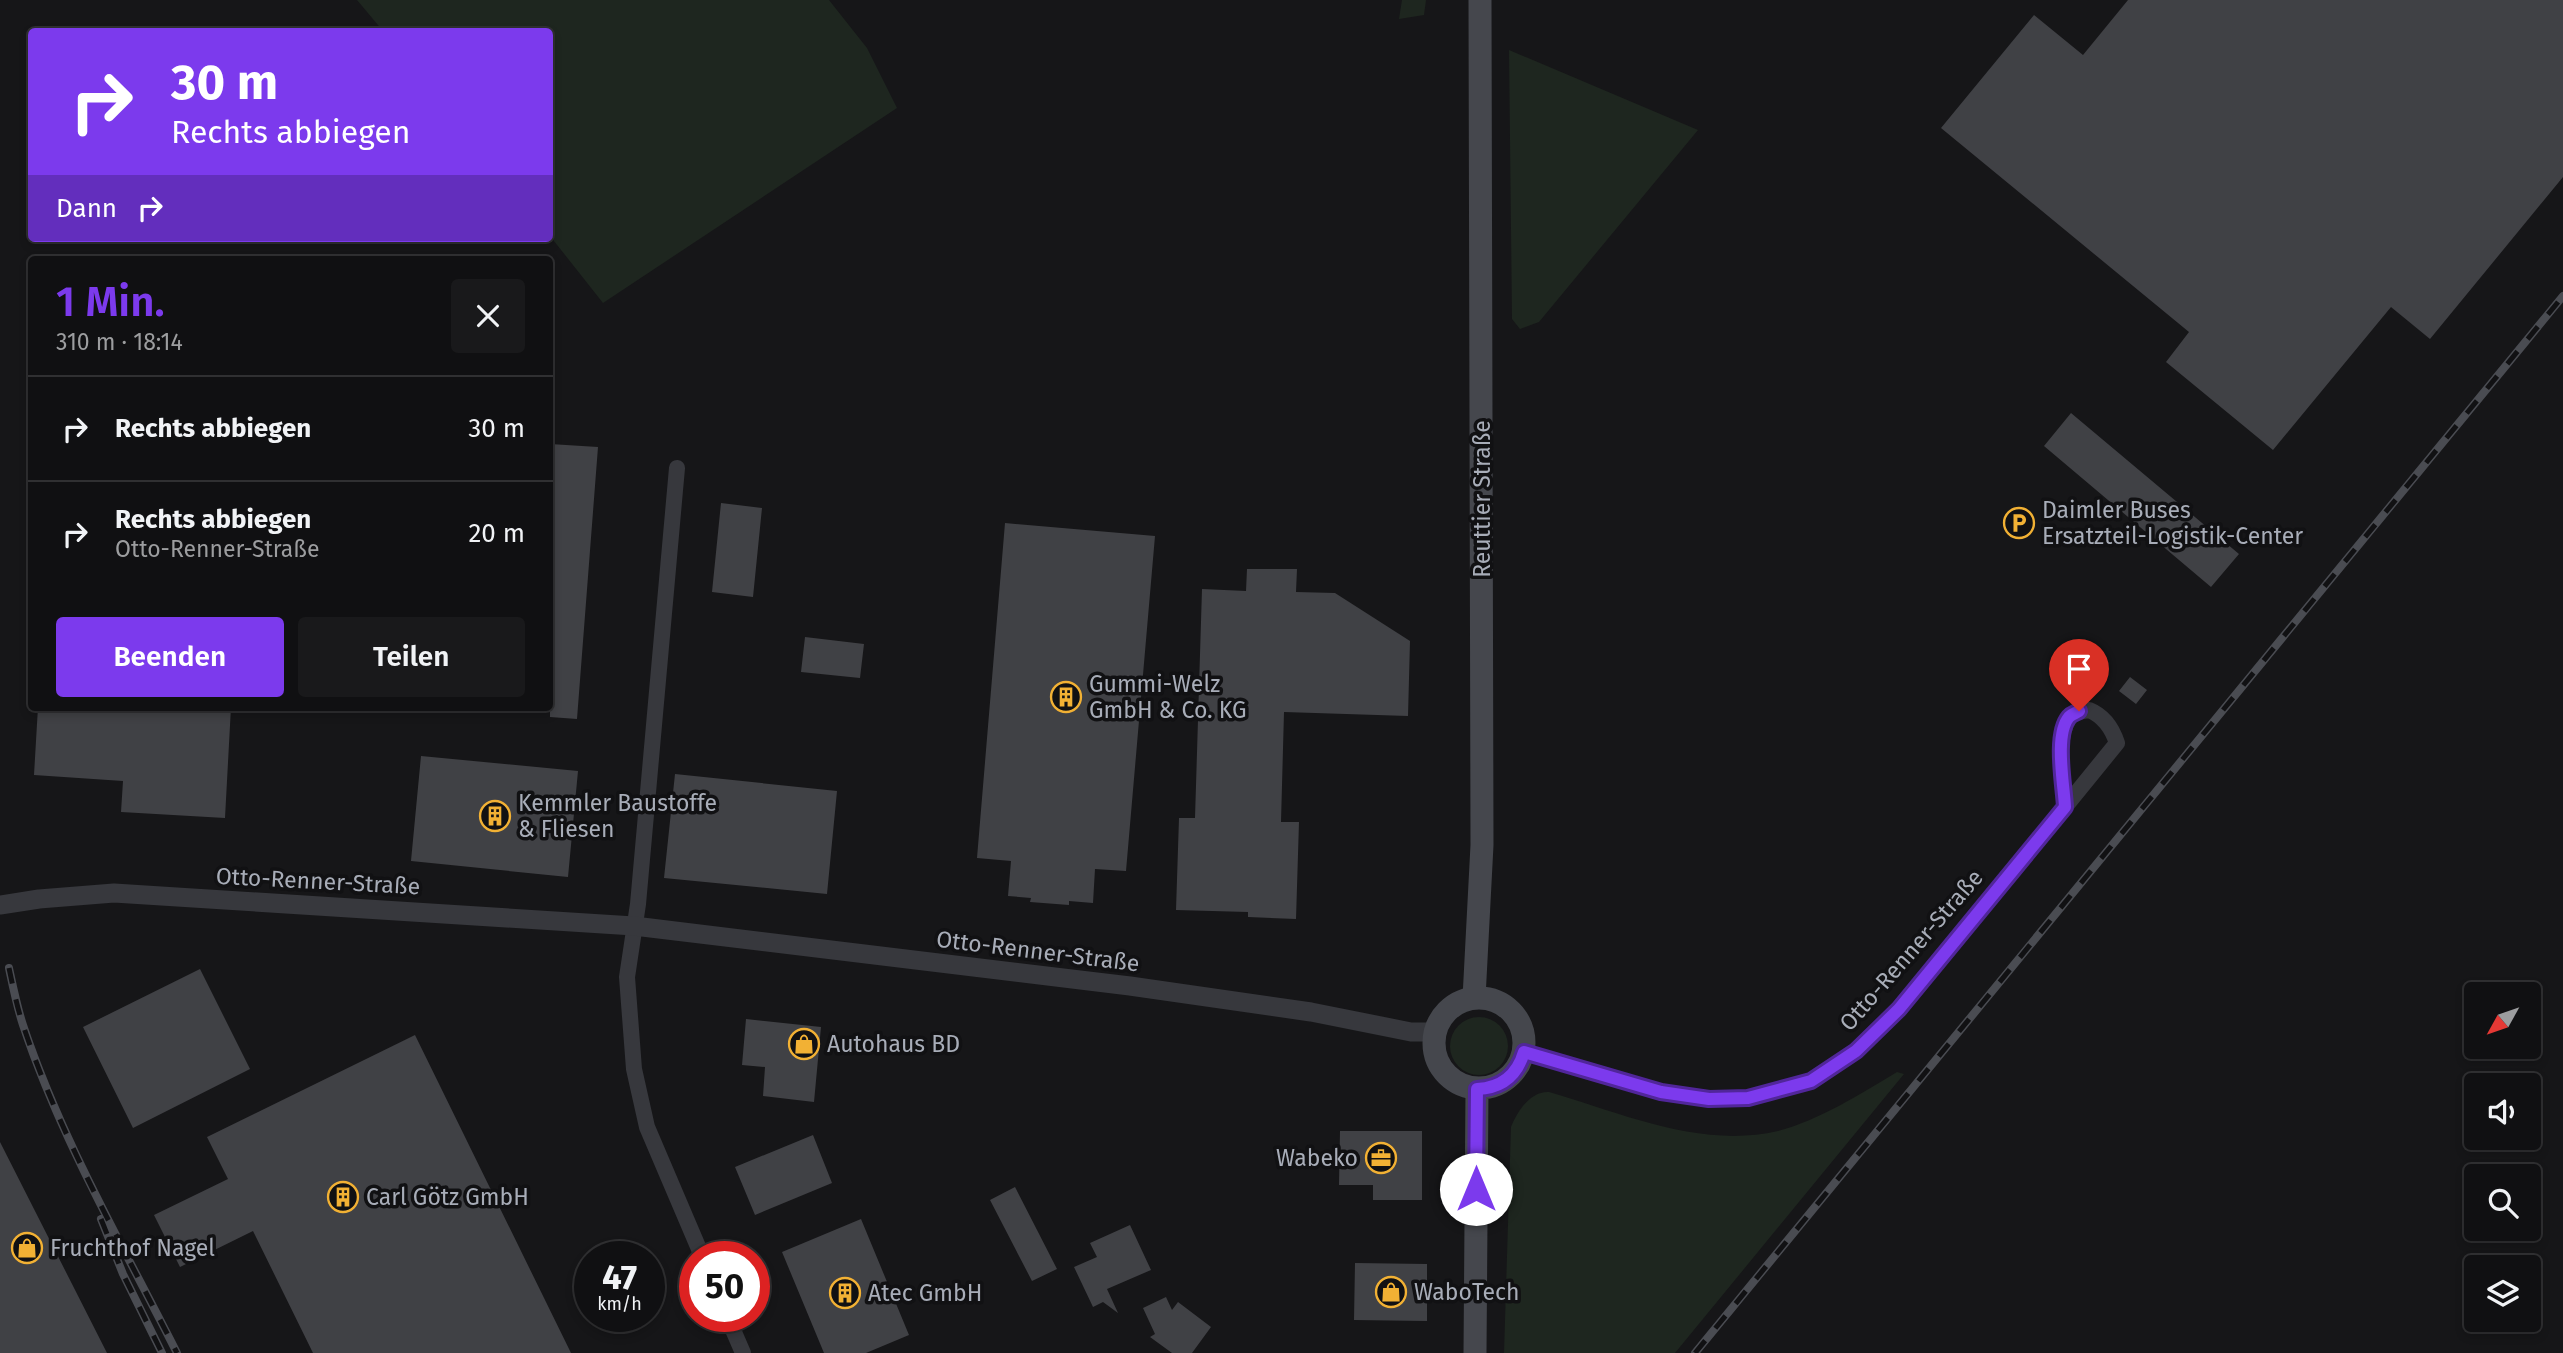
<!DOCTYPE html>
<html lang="de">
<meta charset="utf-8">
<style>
:root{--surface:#101012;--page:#19191b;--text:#f1f3f6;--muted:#9c9d9f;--line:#303032;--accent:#7c3aed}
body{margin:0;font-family:"Fira Sans",sans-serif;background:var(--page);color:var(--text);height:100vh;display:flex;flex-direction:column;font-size:26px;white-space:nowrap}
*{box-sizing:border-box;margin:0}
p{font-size:23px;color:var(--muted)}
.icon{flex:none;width:38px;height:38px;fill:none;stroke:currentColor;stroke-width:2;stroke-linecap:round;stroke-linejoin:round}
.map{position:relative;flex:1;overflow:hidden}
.sheet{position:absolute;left:28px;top:256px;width:525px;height:455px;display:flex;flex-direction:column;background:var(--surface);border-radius:7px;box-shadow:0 4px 10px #0003,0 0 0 2px var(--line)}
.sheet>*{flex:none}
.hud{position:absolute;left:28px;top:28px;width:525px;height:214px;border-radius:7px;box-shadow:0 4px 10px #0003,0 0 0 2px var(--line);background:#7c3aed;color:#fff;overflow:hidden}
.needle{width:46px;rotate:230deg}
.buttons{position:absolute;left:2464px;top:982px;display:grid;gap:14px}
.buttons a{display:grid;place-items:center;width:77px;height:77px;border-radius:7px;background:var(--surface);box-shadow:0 4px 10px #0003,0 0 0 2px var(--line);font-size:35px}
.speed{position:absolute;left:574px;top:1241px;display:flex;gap:14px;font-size:35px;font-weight:700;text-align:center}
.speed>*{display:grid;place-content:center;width:91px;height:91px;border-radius:50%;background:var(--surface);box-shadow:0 4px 10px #0003,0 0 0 2px var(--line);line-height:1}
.speed small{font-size:18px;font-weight:400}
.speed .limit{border:10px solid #d22;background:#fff;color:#111}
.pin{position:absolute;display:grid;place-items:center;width:60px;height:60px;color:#fff;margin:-72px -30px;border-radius:50% 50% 50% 0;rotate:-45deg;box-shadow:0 0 7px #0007}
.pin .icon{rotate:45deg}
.me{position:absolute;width:77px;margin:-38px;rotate:0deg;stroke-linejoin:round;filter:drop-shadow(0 0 5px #0008)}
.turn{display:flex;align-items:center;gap:24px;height:147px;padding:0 28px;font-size:32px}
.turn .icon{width:91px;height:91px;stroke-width:2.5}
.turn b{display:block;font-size:49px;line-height:60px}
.then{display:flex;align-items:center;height:66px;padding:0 28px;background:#0003;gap:14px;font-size:26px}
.round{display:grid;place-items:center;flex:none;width:74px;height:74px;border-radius:7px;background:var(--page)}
.summary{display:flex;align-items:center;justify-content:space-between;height:119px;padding:0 28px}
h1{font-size:42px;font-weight:600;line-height:52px;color:var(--accent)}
.button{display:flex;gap:14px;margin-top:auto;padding:14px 28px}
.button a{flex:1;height:80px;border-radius:7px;background:var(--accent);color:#fff;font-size:28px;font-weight:600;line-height:80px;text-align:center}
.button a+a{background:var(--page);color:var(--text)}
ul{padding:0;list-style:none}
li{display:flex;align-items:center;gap:21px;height:105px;padding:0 28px;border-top:2px solid var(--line)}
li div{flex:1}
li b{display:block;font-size:26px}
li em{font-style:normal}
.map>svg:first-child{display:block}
.green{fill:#1e261f}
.building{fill:#404145}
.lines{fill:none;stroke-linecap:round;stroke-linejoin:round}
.minor{stroke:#37383d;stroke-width:16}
.tertiary{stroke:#37383d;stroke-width:19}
.secondary{stroke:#45474d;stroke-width:23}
.rail-casing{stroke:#4a4c52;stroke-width:8}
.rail{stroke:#111113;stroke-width:5;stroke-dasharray:16;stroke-linecap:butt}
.route-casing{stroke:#51269a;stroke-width:18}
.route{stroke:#7c3aed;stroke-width:12}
.labels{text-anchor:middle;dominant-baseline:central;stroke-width:7;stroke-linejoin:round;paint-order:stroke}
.street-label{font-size:23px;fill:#a8adb8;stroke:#111113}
.poi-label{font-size:23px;fill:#a8adb8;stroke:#111113;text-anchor:start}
</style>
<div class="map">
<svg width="2563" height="1353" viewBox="0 0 2563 1353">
<rect width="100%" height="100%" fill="#161618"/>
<path class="green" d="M 357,0 L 829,0 L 867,48 L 897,108 L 603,303 L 550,236 L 550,32 L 383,31 Z
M 1402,0 L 1426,0 L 1424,15 L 1399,19 Z
M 1509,50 L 1698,130 L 1539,322 L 1520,329 L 1512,319 Z
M1450 1046a29 29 0 1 1 58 0a29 29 0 1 1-58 0Z
M 1897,1072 L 1904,1074 L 1675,1353 L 1504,1353 L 1511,1127 C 1517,1112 1530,1091 1549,1092 C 1621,1113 1701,1149 1778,1131 C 1820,1120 1860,1094 1897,1072 Z"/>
<path class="building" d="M 2128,0 L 2563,0 L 2563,177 L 2430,339 L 2391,307 L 2273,450 L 2166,362 L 2189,332 L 1941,128 L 2034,15 L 2083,55 Z
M 2071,413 L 2239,554 L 2211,587 L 2044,446 Z
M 550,444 L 598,447 L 577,719 L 550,717 Z
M 721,503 L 762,508 L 753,597 L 712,592 Z
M 1005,523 L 1155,536 L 1126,871 L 1095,869 L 1093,903 L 1069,901 L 1069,905 L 1030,902 L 1031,898 L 1008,896 L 1011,861 L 977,858 Z
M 1247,569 L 1297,569 L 1296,592 L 1335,593 L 1410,641 L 1408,716 L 1284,712 L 1281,822 L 1299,822 L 1296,919 L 1248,917 L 1248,912 L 1176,910 L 1179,818 L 1195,818 L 1202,589 L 1246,591 Z
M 805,637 L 864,644 L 860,678 L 801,672 Z
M 2130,677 L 2147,690 L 2136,704 L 2119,691 Z
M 38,707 L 231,707 L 225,818 L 121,812 L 123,781 L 34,775 Z
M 421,756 L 578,771 L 568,877 L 411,861 Z
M 675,774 L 837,791 L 827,894 L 664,878 Z
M 200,969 L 250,1069 L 133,1128 L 83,1027 Z
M 746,1019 L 821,1027 L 814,1102 L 763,1096 L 765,1067 L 742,1065 Z
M 415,1035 L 571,1353 L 313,1353 L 253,1231 L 180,1267 L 154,1215 L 228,1179 L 207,1137 Z
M 1340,1131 L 1422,1131 L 1422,1200 L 1373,1200 L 1373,1185 L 1339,1185 Z
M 813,1135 L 832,1183 L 755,1215 L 735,1167 Z
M 0,1142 L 107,1353 L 0,1353 Z
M 1015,1187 L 1057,1269 L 1032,1281 L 990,1200 Z
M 861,1219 L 909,1335 L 866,1353 L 824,1353 L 782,1252 Z
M 1130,1225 L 1151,1270 L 1107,1289 L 1118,1313 L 1103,1302 L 1093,1307 L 1074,1267 L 1097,1257 L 1090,1243 Z
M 1355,1263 L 1427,1264 L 1427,1321 L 1354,1320 Z
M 1166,1297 L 1172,1310 L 1178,1302 L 1211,1327 L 1192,1353 L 1172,1353 L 1150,1337 L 1155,1334 L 1143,1308 Z"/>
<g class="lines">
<path class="minor" d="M 677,468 L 638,904 L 627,977 L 634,1069 L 647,1127 L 702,1256
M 2089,710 C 2104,716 2112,728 2117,743 L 2065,807 C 2064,783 2055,739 2069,719 C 2073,712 2082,711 2089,710 Z
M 1524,1052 L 1661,1092 L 1709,1099 L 1748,1098 L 1811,1081 L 1856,1051 L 1899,1009 L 2065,807
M 727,1316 L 743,1353"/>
<path class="tertiary" d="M 0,905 L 39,899 L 114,893 L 634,926 L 1130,986 L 1311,1012 L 1411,1032 L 1435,1032"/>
<path class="secondary" d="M1434 1043a45 45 0 1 1 90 0a45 45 0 1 1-90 0Z
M 1474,998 L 1482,845 L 1480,0
M 1475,1353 L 1477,1089"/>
<g class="rail-casing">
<path id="rail" d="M 9,968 C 13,987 17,1007 23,1025 C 61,1139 123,1246 177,1353
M 101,1219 L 123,1274 L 162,1353
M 1695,1353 L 2563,296"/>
</g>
<use href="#rail" class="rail"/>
</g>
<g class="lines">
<g class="route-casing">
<path id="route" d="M 1476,1189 L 1477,1089 C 1501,1088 1517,1076 1524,1052 L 1661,1092 L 1709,1099 L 1748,1098 L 1811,1081 L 1856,1051 L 1899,1009 L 2065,807 C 2064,785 2054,735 2069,717 C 2072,714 2076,713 2079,711"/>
</g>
<use href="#route" class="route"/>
</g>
<defs>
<g id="parking-ring" transform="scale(1.575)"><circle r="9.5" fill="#111113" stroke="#f2b134" stroke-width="1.5"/><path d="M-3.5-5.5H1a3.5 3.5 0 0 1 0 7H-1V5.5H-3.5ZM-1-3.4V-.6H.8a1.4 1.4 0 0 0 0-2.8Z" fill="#f2b134"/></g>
<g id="building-ring" transform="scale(1.575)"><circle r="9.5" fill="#111113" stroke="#f2b134" stroke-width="1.5"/><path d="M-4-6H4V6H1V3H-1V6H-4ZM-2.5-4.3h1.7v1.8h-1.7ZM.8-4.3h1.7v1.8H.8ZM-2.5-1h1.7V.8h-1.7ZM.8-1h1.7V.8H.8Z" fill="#f2b134"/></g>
<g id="shop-ring" transform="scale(1.575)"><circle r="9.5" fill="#111113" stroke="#f2b134" stroke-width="1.5"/><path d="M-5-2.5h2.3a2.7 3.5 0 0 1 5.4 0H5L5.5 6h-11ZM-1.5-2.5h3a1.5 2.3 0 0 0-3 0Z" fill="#f2b134"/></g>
<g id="office-ring" transform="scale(1.575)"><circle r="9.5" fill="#111113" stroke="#f2b134" stroke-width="1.5"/><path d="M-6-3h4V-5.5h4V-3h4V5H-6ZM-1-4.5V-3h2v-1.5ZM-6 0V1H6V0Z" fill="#f2b134"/></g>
</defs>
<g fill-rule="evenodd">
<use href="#parking-ring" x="2019" y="523"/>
<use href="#building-ring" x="1066" y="697"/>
<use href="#building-ring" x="495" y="816"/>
<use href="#shop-ring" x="804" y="1044"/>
<use href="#office-ring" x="1381" y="1158"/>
<use href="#building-ring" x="343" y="1197"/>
<use href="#shop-ring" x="27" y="1248"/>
<use href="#shop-ring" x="1391" y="1292"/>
<use href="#building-ring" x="845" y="1293"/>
</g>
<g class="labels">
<g class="street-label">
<text transform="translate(1482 499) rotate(-90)">Reuttier Straße</text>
<text transform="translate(318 881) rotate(3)">Otto-Renner-Straße</text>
<text transform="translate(1911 950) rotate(-49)">Otto-Renner-Straße</text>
<text transform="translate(1038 951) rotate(7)">Otto-Renner-Straße</text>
</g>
<g class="poi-label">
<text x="2042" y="510">Daimler Buses<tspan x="2042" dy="26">Ersatzteil-Logistik-Center</tspan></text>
<text x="1089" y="684">Gummi-Welz<tspan x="1089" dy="26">GmbH &amp; Co. KG</tspan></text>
<text x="518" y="803">Kemmler Baustoffe<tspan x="518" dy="26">&amp; Fliesen</tspan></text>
<text x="827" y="1044">Autohaus BD</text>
<text x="1358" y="1158" text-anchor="end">Wabeko</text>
<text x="366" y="1197">Carl Götz GmbH</text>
<text x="50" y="1248">Fruchthof Nagel</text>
<text x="1414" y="1292">WaboTech</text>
<text x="868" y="1293">Atec GmbH</text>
</g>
</g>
</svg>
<div class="buttons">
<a><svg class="needle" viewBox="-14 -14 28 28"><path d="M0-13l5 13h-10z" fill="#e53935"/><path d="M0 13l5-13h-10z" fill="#9c9d9f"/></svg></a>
<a><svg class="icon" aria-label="sound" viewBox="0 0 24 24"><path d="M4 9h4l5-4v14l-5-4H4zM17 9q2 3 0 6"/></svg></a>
<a><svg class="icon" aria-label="search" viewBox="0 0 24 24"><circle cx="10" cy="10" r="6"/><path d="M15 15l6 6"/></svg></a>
<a><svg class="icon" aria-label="layers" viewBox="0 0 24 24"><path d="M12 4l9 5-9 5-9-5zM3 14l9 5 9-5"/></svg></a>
</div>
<div class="speed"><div>47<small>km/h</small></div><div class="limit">50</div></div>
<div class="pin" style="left:2079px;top:711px;background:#d93025"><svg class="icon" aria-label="arrive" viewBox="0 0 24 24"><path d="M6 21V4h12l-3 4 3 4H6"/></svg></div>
<svg class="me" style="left:1476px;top:1189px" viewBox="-20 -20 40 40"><circle r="19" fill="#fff"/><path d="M0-13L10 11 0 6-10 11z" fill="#7c3aed"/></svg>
<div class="hud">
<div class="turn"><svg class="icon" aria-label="right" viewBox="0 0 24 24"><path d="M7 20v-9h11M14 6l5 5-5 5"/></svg><div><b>30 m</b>Rechts abbiegen</div></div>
<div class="then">Dann<svg class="icon" aria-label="right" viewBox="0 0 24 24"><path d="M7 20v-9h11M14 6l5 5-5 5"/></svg></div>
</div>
<section class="sheet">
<div class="summary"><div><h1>1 Min.</h1><p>310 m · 18:14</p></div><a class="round"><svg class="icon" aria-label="close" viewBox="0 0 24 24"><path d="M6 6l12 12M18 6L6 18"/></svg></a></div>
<ul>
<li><svg class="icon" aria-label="right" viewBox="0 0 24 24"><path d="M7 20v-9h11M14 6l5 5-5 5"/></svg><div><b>Rechts abbiegen</b></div><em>30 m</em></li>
<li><svg class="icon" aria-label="right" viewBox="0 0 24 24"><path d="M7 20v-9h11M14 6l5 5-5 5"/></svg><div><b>Rechts abbiegen</b><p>Otto-Renner-Straße</p></div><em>20 m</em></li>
</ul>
<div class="button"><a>Beenden</a><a>Teilen</a></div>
</section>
</div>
